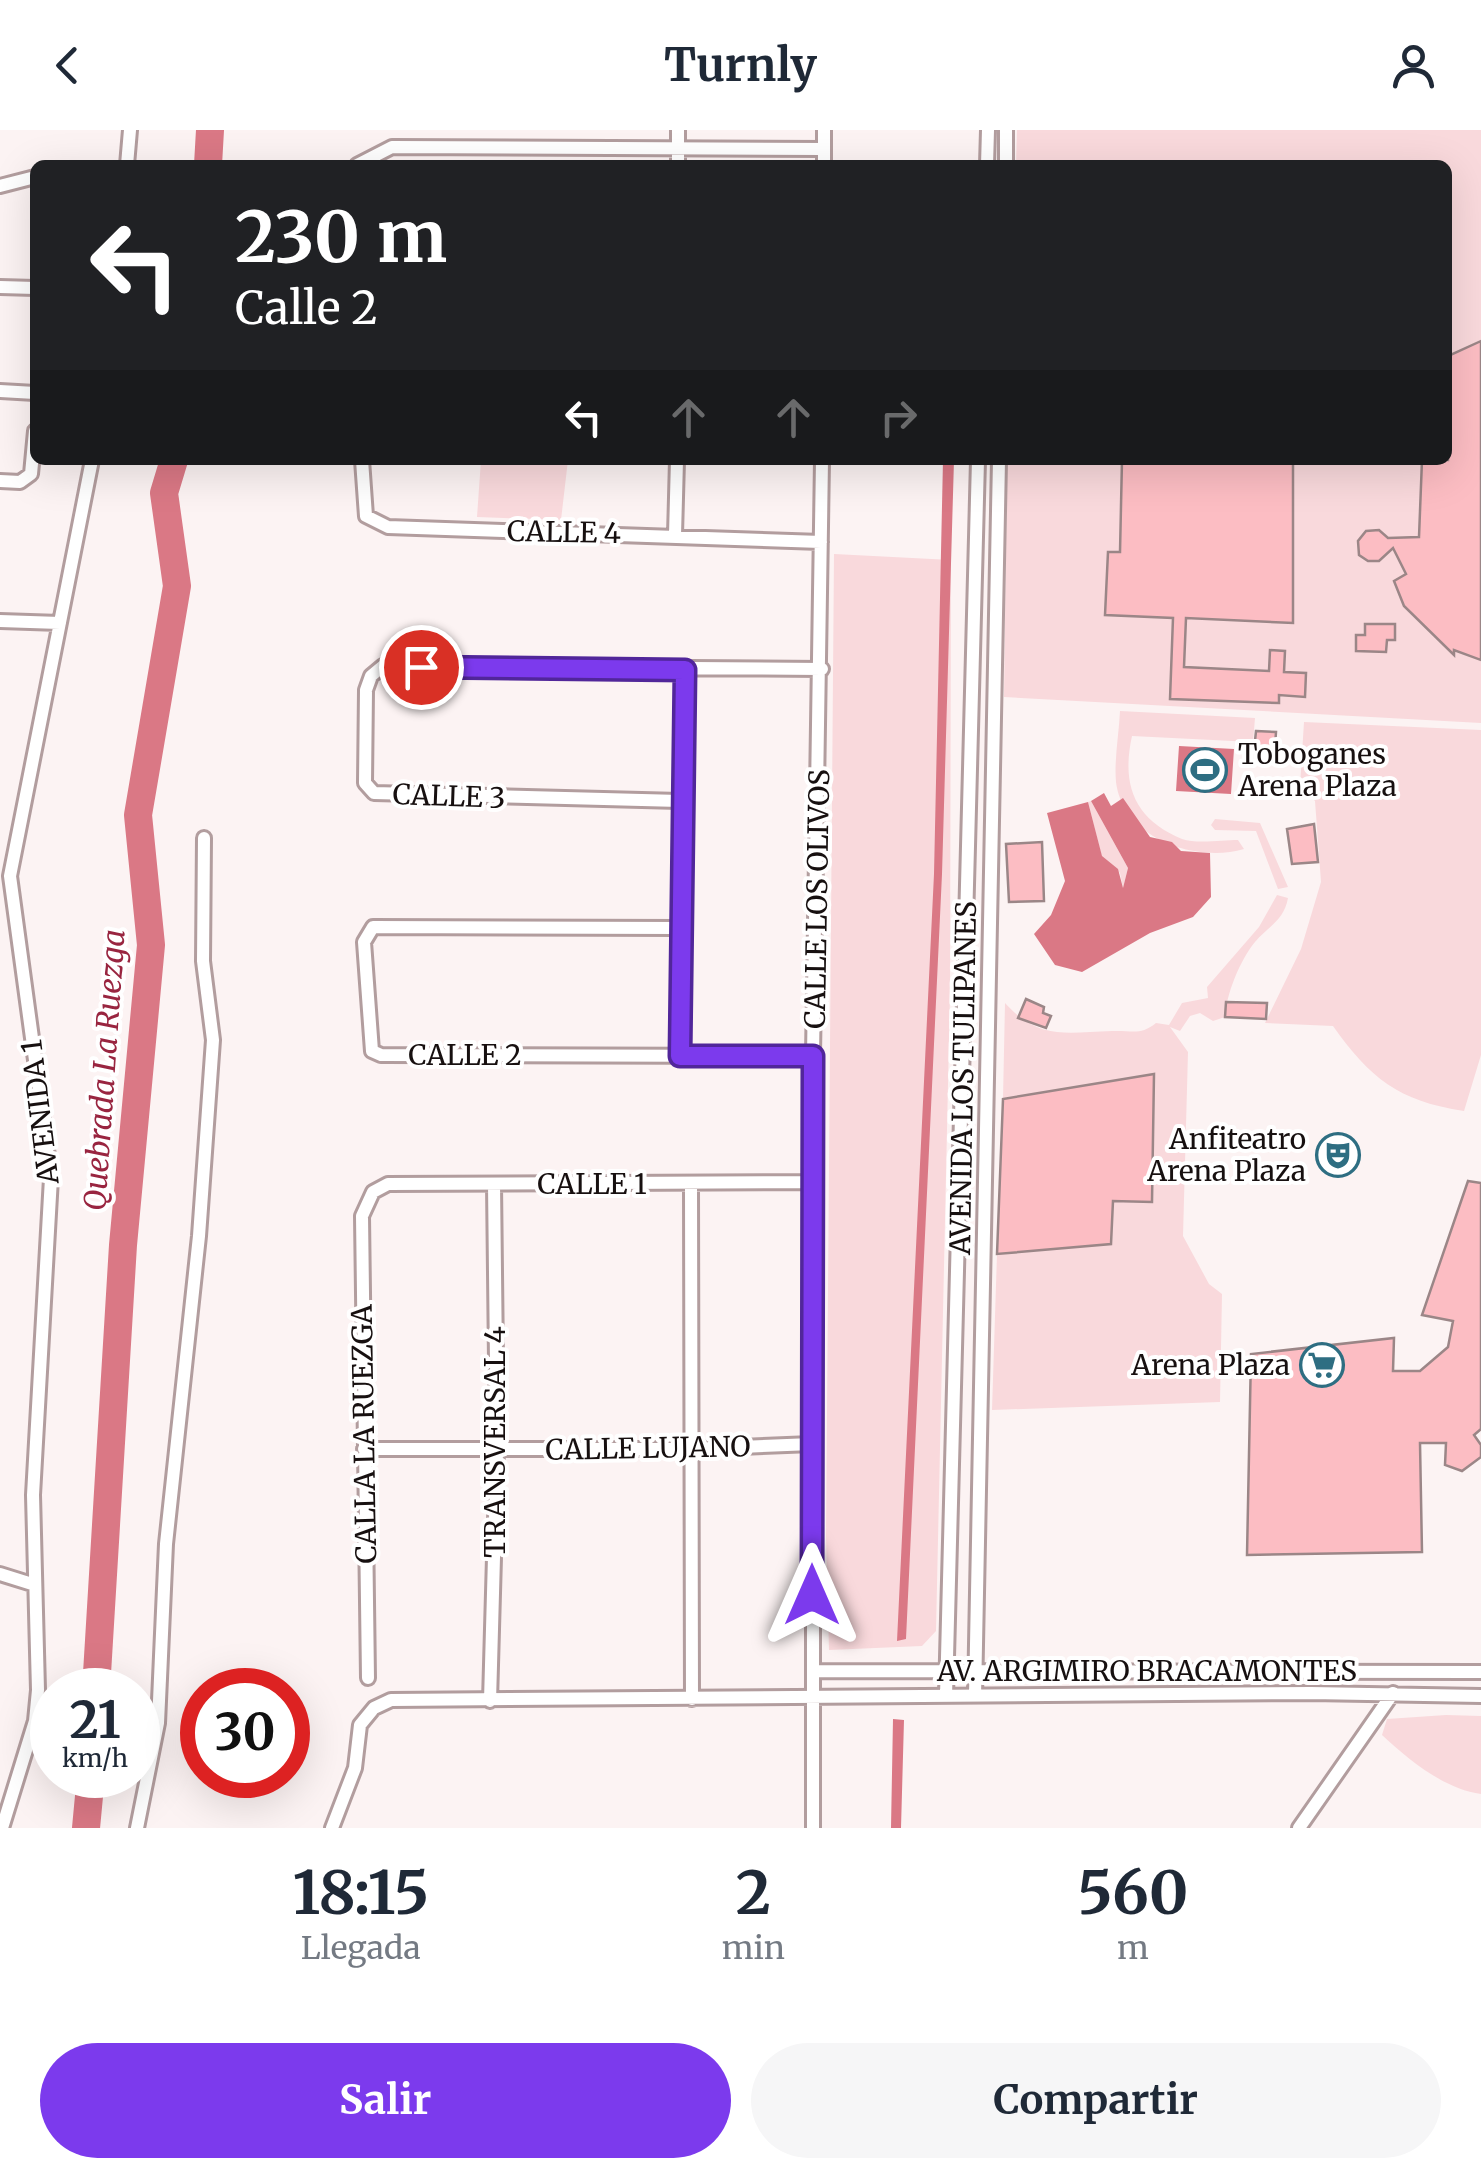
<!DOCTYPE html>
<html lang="es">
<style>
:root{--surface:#fff;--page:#f6f6f7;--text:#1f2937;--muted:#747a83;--accent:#7c3aed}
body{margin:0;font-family:Merriweather,serif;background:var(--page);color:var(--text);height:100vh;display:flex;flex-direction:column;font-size:38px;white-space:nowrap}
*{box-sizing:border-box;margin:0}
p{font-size:32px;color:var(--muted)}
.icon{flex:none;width:55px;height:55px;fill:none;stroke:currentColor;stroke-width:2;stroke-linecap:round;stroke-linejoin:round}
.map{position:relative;height:1698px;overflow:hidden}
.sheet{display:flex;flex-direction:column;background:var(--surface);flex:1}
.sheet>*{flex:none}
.banner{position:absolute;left:30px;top:30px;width:1422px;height:305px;border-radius:15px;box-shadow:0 10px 40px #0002;background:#202124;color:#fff;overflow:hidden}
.speed{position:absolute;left:30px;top:1538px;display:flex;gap:20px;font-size:50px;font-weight:700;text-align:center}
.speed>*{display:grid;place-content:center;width:130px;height:130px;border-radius:50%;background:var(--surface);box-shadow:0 10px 40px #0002;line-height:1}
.speed small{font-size:25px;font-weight:400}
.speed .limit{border:15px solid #d22;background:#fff;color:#111}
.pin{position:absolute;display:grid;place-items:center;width:85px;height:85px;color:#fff;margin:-42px;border:5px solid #fff;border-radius:50%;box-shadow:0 2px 10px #0007}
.me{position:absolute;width:110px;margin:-55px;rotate:0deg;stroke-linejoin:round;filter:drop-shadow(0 0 8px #0008)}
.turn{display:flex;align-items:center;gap:35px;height:210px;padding:0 40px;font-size:45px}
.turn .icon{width:130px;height:130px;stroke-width:2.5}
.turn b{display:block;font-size:70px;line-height:85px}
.lanes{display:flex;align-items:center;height:95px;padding:0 40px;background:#0003;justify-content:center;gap:50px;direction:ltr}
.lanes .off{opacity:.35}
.eta{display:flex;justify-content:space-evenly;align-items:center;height:170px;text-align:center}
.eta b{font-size:60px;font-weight:700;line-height:70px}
.primary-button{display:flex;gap:20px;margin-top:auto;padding:20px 40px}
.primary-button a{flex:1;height:115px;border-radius:60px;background:var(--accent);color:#fff;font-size:40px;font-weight:700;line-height:115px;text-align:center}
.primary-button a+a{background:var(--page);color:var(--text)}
header{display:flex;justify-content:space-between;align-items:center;height:130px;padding:0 40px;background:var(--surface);font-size:45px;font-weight:700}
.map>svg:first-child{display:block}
.green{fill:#f9d9dc}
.water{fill:#da7885}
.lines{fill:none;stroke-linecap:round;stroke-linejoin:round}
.river{stroke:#da7885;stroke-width:28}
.building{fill:#fcbdc3;stroke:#9b8687;stroke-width:2.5}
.minor-casing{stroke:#b29d9e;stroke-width:18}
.minor{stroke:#fff;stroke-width:12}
.route-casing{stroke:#51269a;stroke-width:25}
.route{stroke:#7c3aed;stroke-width:18}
.labels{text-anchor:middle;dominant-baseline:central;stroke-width:8;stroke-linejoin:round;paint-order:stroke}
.street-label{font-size:28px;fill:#171010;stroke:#fff}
.poi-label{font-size:28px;fill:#171010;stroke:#fff;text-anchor:end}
.water-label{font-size:30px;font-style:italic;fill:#992540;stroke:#fff}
</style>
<header><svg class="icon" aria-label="back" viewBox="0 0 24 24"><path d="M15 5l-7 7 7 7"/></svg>Turnly<svg class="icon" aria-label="person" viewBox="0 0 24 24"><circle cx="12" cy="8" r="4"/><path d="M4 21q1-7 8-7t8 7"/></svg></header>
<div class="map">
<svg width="1481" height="1698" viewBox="0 0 1481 1698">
<rect width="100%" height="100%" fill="#fcf3f3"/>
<path class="green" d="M 1017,0 L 1481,0 L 1481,593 L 1004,567 L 1007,330 L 1448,330 L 1448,35 L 1016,35 Z
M 481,330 L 568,330 L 561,390 L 477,387 Z
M 834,424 L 951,430 L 950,863 L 936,1501 L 922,1516 L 829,1520 L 826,1406 Z
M 1120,581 L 1255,588 L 1253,612 L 1132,606 C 1121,656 1135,689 1182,709 C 1196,714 1223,710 1238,710 L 1244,719 C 1196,733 1123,709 1116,652 C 1114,629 1119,604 1120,581 Z
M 1304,592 L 1481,600 L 1481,925 L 1464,981 C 1398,971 1370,948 1333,896 L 1265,893 L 1301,819 L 1321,752 L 1315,671 L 1300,656 Z
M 1091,671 L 1128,738 L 1123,758 L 1120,743 L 1102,727 L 1088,672 Z
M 1215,689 L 1260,693 L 1288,757 L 1278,759 L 1256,701 L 1215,700 L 1211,695 Z
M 1277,765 L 1288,768 C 1284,791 1268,796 1255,812 C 1240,830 1226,865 1225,887 L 1213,891 L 1200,883 L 1190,886 L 1180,901 L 1170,897 L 1188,922 L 1183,1106 L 1209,1154 L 1222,1164 L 1220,1272 L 992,1280 L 997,1124 L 1111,1114 L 1113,1071 L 1151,1071 L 1154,944 L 1003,969 L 1005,873 C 1039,911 1067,902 1112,901 C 1132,900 1140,906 1156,893 L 1169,895 L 1182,873 L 1208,868 L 1207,857 L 1259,797 Z
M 1446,1585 L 1481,1586 L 1481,1664 C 1444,1659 1409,1630 1382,1605 L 1387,1589 Z"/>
<path class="water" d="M 943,330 L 954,330 L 942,744 L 906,1509 L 897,1511 L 934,744 Z
M 1179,616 L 1234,619 L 1231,664 L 1176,661 Z
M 1104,663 L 1111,676 L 1123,668 L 1150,707 L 1172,712 L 1181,721 L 1210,723 L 1211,767 L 1193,787 L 1150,803 L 1082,842 L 1055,835 L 1034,804 L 1051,785 L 1065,751 L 1047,683 L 1088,672 L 1102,726 L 1118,739 L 1123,758 L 1128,738 L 1091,671 Z
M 893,1589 L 904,1590 L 901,1698 L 891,1698 Z"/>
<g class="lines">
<path class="river" d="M 208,35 L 210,0
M 96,1560 L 123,1115 L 151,815 L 138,685 L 177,456 L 164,363 L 174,330
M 86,1698 L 91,1645"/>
</g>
<path class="building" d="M 1481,211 L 1481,530 L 1454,520 L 1454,525 L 1404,476 L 1394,451 L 1406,444 L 1393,418 L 1379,431 L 1368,431 L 1359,425 L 1358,411 L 1366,401 L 1379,400 L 1388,408 L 1419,407 L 1422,330 L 1448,330 L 1448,226 Z
M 1122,330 L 1293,330 L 1293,493 L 1186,488 L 1184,537 L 1269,541 L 1270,520 L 1285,521 L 1284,542 L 1306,543 L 1305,567 L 1279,565 L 1279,573 L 1170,569 L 1173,488 L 1105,485 L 1108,422 L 1120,422 Z
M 1365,494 L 1395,494 L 1395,510 L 1387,510 L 1386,522 L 1356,521 L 1356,505 L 1365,505 Z
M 1256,601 L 1276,602 L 1274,632 L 1262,631 L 1262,620 L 1254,620 Z
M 1314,694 L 1318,732 L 1292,734 L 1287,699 Z
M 1042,712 L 1044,771 L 1009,772 L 1006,714 Z
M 1026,869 L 1044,877 L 1043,883 L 1051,886 L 1046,898 L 1018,888 Z
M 1226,872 L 1267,873 L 1266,889 L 1225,887 Z
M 1154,944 L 1152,1072 L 1113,1071 L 1111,1114 L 997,1124 L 1003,969 Z
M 1468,1051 L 1481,1053 L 1481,1299 L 1474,1305 L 1481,1315 L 1481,1327 L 1462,1341 L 1445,1335 L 1446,1313 L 1420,1313 L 1422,1422 L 1247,1425 L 1251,1224 L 1394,1208 L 1393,1241 L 1420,1241 L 1448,1217 L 1453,1191 L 1422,1185 Z"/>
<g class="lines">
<g class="minor-casing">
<path id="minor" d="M 824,0 L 824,35
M 127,35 L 130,0
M 357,35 L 392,17 L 824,19
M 678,35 L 678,0
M 987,35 L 988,0
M 1006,35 L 1006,0
M 0,56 L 35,47
M 0,157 L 35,158
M 0,261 L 35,263
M 362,330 L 366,386 L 388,397 L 821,412
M 0,351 L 20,352 L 31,344 L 35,301
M 675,405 L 677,330
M 0,491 L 60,493
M 680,671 L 374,663 L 365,653 L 366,560 L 371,546 L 383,536 L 822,539
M 679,798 L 373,797 L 364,812 L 372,921 L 381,925 L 813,926
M 680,926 L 685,541
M 691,1054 L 692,1569
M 364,1319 L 693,1319 L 812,1314
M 0,1444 L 32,1454
M 813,1541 L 1481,1542
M 368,1548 L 362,1086 L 373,1062 L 388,1054 L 813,1052
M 946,1566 L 978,330
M 975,1566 L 999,330
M 490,1571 L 497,1319 L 494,1054
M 2,1698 L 35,1591 L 38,1560 L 33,1365 L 51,1048 L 10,746 L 92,330
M 137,1698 L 158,1593 L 166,1414 L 199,1106 L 213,910 L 203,831 L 204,708
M 332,1698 L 355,1638 L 360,1595 L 374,1578 L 391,1570 L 1311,1563 L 1481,1566
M 813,1698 L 813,926 L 822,330
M 1299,1698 L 1393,1563"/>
</g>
<use href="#minor" class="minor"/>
</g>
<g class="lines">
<g class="route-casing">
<path id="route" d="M 421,537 L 685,540 L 680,926 L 813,926 L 812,1465"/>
</g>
<use href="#route" class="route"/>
</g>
<defs>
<g id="stadium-ring" transform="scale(2.25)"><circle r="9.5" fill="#fff" stroke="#2e6e82" stroke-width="1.5"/><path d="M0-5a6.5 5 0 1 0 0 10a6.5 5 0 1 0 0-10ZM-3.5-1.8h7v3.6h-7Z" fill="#2e6e82"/></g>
<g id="theatre-ring" transform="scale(2.25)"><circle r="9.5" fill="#fff" stroke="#2e6e82" stroke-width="1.5"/><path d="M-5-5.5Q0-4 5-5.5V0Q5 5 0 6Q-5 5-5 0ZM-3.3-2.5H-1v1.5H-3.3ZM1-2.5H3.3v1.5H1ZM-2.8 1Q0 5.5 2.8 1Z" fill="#2e6e82"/></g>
<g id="supermarket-ring" transform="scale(2.25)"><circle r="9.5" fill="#fff" stroke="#2e6e82" stroke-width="1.5"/><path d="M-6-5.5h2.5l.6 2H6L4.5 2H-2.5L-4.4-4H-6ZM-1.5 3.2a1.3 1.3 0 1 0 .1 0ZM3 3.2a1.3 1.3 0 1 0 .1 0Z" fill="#2e6e82"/></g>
</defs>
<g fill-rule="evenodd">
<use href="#stadium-ring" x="1205" y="640"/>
<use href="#theatre-ring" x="1338" y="1025"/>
<use href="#supermarket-ring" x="1322" y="1235"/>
</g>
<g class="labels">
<g class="street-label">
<text transform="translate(564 402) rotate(1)">CALLE 4</text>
<text transform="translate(449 666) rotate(2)">CALLE 3</text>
<text transform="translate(817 769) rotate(-89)">CALLE LOS OLIVOS</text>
<text x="465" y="925">CALLE 2</text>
<text transform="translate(963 948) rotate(-89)">AVENIDA LOS TULIPANES</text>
<text transform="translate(40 982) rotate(-97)">AVENIDA 1</text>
<text x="592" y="1054">CALLE 1</text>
<text transform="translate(364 1304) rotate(-91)">CALLA LA RUEZGA</text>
<text transform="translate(495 1312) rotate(-90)">TRANSVERSAL 4</text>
<text transform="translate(648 1318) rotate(-1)">CALLE LUJANO</text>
<text x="1147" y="1541">AV. ARGIMIRO BRACAMONTES</text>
</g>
<g class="poi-label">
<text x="1238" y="624" text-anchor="start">Toboganes<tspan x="1238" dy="32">Arena Plaza</tspan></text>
<text x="1306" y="1009">Anfiteatro<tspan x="1306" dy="32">Arena Plaza</tspan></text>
<text x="1290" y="1235">Arena Plaza</text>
</g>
<g class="water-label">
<text transform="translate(104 940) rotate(-86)">Quebrada La Ruezga</text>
</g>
</g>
</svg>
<div class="speed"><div>21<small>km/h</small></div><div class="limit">30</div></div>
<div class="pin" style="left:421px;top:537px;background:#d93025"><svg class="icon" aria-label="arrive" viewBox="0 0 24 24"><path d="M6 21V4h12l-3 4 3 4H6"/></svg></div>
<svg class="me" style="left:812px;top:1465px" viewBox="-20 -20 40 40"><path d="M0-17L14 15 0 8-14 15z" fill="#7c3aed" stroke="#fff" stroke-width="4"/></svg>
<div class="banner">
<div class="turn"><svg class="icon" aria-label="left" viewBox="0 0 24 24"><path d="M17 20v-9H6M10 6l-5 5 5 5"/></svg><div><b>230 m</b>Calle 2</div></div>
<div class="lanes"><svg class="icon" aria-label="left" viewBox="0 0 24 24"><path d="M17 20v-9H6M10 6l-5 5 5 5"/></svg><svg class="icon off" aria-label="ahead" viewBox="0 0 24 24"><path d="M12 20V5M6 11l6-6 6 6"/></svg><svg class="icon off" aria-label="ahead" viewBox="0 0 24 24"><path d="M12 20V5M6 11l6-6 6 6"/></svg><svg class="icon off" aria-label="right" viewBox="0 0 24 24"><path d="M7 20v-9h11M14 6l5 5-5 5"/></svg></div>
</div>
</div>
<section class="sheet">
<div class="eta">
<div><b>18:15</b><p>Llegada</p></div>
<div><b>2</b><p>min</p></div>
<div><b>560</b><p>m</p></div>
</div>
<div class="primary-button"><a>Salir</a><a>Compartir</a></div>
</section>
